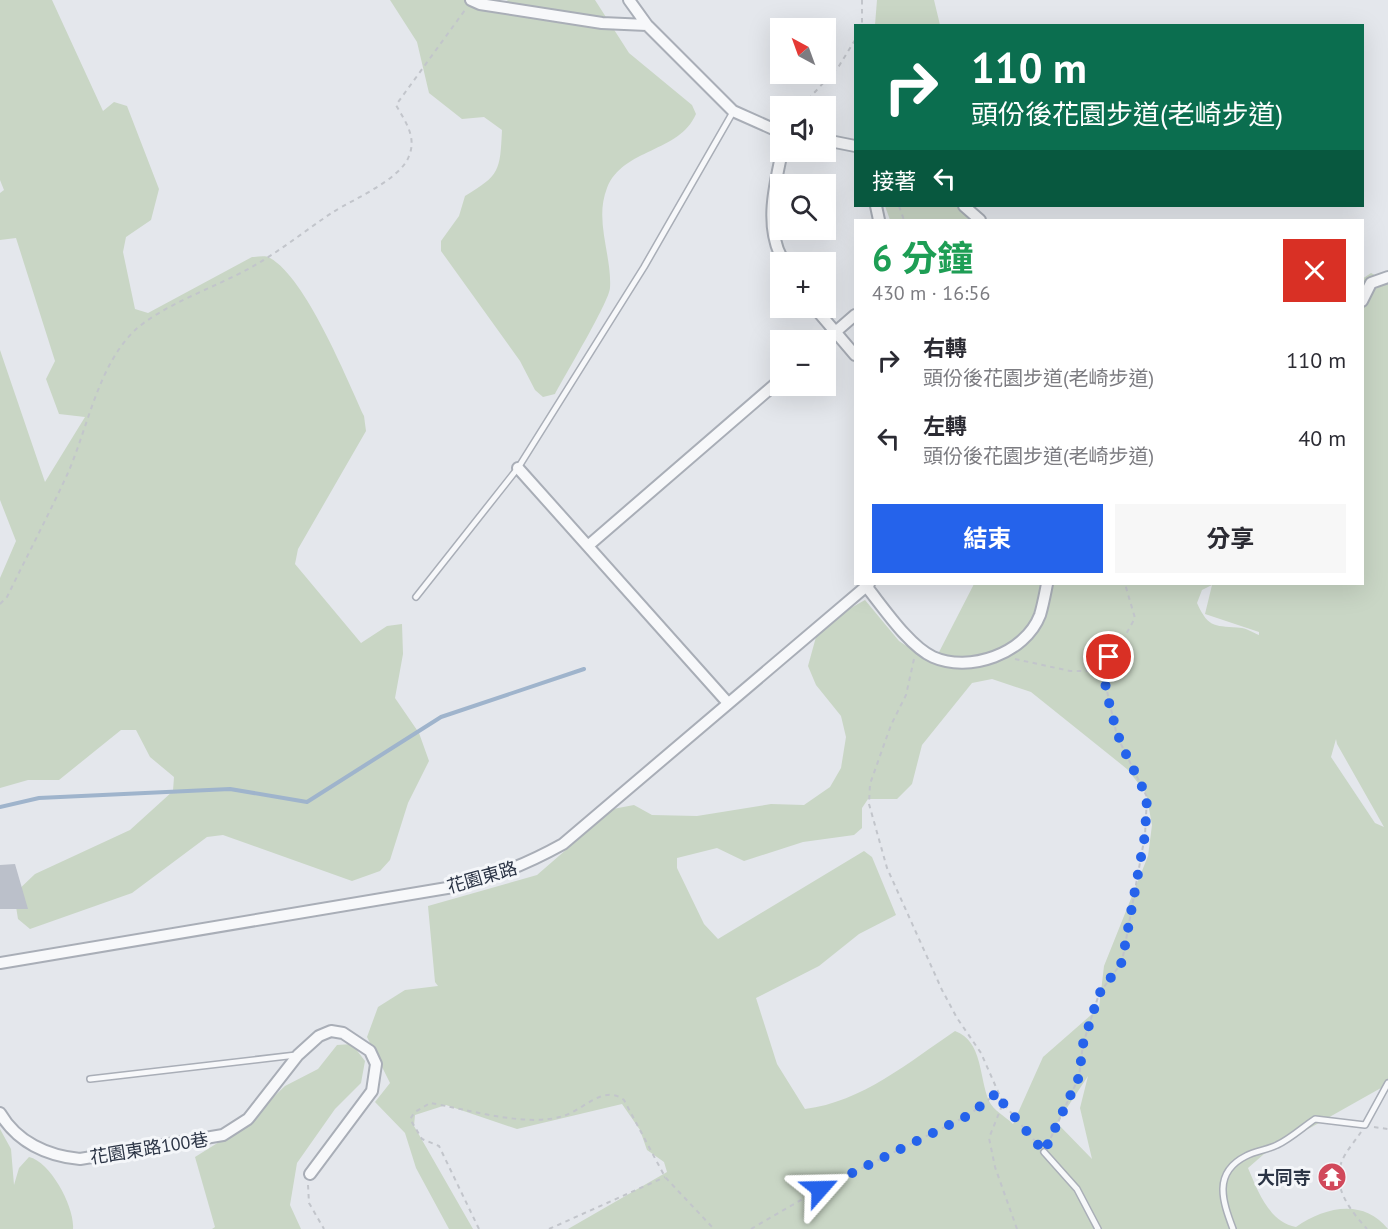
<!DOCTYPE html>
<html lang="zh-TW">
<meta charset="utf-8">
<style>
:root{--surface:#fff;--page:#f7f7f7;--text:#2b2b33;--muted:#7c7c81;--accent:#2563eb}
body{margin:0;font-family:"PT Sans","Noto Sans TC",sans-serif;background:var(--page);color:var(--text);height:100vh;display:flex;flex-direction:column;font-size:22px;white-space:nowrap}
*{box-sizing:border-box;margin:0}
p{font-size:20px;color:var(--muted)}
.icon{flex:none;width:33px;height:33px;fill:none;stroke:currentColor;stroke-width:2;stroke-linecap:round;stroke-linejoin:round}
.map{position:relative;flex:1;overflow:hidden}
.sheet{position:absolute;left:854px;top:219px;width:510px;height:366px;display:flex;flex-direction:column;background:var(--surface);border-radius:0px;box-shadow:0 6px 24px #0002}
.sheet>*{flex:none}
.top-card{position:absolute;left:854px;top:24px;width:510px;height:183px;border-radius:0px;box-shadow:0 6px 24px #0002;background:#0b6e4f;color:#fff;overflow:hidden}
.needle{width:39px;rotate:319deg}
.buttons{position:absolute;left:770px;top:18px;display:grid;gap:12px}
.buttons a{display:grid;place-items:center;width:66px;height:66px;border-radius:0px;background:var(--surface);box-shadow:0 6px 24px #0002;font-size:30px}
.pin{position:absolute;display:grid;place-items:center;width:51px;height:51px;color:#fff;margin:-26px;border:3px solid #fff;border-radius:50%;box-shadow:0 2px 6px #0007}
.me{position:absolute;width:66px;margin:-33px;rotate:65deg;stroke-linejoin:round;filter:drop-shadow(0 0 4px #0008)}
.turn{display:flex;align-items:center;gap:21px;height:126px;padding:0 18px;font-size:27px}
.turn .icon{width:78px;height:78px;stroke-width:2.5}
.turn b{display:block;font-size:42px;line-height:51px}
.then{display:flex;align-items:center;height:57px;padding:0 18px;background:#0003;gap:12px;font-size:22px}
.round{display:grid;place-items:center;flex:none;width:63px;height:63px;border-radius:0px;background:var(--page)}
.overview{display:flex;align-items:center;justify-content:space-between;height:102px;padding:0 18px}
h1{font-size:36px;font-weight:700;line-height:45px;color:#1e9e55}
.button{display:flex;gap:12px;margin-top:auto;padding:12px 18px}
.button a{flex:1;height:69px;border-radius:0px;background:var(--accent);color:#fff;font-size:24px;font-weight:700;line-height:69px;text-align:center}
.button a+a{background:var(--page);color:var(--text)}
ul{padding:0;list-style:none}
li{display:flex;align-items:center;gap:18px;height:78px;padding:0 18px}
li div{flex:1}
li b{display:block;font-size:22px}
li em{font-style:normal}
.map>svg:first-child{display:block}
.green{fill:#c9d6c5;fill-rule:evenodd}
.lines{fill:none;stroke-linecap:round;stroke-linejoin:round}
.stream{stroke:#9fb4cc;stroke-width:4}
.building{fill:#bbc0ca}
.lane-casing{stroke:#a9aeb7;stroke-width:8}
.street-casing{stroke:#a9aeb7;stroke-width:14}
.path{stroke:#c2c5cb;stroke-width:2;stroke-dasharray:4.5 4.5;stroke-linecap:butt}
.lane{stroke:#f7f8fa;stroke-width:5}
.street{stroke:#f7f8fa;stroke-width:10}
.route{stroke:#2563eb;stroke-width:10;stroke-dasharray:0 18}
.labels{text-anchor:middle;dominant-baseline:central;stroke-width:6;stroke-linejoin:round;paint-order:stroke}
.street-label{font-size:18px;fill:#2b3445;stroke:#f4f6f9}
.poi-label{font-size:18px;font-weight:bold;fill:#2b3445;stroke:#f4f6f9;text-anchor:end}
</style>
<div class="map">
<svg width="1388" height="1229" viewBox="0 0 1388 1229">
<rect width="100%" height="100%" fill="#e4e7ec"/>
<path class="green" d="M 0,0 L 52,0 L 103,111 L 114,102 L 127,106 L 159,189 L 151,220 L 126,237 L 123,252 L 135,309 L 148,313 L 252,257 C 258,257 265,255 270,258 C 306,278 346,377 364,416 L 366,431 L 298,549 L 295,564 L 361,643 L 387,626 L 402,624 L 403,654 L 395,698 L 419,733 L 429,761 L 408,803 L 390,860 L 380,871 L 352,881 L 223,835 L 207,837 L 132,893 L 30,929 L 18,919 L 14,894 L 35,874 L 130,830 L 173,791 L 174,777 L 150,757 L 136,730 L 121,730 L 59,780 L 28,780 L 0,788 L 0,578 L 16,541 L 0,500 L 0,350 L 45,482 L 85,417 L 59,414 L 46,379 L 55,361 L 16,238 L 0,240 L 0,193 L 4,190 L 0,180 Z
M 390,0 L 465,0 L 476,7 L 496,9 L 508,0 L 595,0 L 629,53 L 692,105 L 696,114 C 679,153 623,148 607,188 C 594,221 612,255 610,288 C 609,302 564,377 555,394 L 543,397 L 535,390 L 520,361 L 441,251 L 441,241 L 459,216 L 465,196 C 500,175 500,171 502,130 L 484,117 L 462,119 L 429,93 L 417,42 Z
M 877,0 L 934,0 L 940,25 L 875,25 Z
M 885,206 L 959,206 L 974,220 L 890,220 Z
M 1371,273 L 1388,282 L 1388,1084 L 1264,1154 L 1248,1168 C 1258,1191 1268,1221 1296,1227 C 1325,1207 1363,1198 1388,1229 L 568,1229 L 667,1172 L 664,1162 L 647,1150 L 640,1130 L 622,1104 L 517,1129 L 446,1105 L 415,1115 L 414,1126 L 473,1229 L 449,1229 L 416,1168 L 405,1133 L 375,1102 L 390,1083 L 367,1037 L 378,1007 L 405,990 L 438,986 L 435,982 L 428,906 L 537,875 L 613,809 L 634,805 L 652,815 L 697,816 L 771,804 L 804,805 L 830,787 L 841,768 L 846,737 L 841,716 L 816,685 L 808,666 L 819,626 L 865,600 L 899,641 L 925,658 L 937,656 L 974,584 L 1362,584 L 1362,279 ZM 1212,585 L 1205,614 L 1259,632 L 1259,635 C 1254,633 1248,629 1242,628 C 1216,625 1209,630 1197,603 L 1202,590 ZM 992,679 L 1031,692 L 1127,769 L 1146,793 L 1152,825 L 1148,856 L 1104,966 L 1099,1008 L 1043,1057 L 1013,1124 C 1006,1117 993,1110 989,1101 C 979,1078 983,1041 955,1031 C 909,1062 862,1102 805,1109 L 777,1064 L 756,998 L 819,966 L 859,934 L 896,915 L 872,857 L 864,851 L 718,939 L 704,924 L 677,868 L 677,858 L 717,848 L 744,861 L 803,842 L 854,835 L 862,828 L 862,808 L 868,799 L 897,799 L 912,784 L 922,745 L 972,683 ZM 1336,739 L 1337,744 L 1384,827 L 1375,823 L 1331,757 ZM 1088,1076 L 1080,1108 L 1092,1159 L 1057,1123 Z
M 352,1044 L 365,1061 L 361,1083 L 335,1109 L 297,1163 L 290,1205 L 301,1229 L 212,1229 L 215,1227 L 195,1157 L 240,1129 L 285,1086 L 318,1069 L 337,1045 Z
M 0,1129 L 11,1149 L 14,1185 L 19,1168 L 29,1157 C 51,1162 75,1208 73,1229 L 0,1229 Z"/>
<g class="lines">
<path class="stream" d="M 0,807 L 39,798 L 230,789 L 307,802 L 441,717 L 584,669"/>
</g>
<path class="building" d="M 15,864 L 28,909 L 0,909 L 0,865 Z"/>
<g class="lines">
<g class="lane-casing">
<path id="lane" d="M 416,597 L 518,468 L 644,267 L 733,112
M 90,1079 L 296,1055
M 1044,1152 L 1077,1189 L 1098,1229
M 1233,1229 C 1223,1202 1212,1173 1246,1156 C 1255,1151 1267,1150 1277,1145 C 1290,1139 1303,1127 1315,1119 L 1365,1125 L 1388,1083"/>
</g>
<g class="street-casing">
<path id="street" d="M 471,0 L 480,4 L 602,23 L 647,25
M 629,0 L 647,25 L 733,111 L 780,132
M 825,140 L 855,146
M 782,152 C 774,188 764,229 784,262
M 876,206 L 879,220
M 964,206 L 980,220
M 1362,301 L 1371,283 L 1388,277
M 815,308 L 855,355
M 825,341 L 855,315
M 518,468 L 728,703
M 589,545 L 780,380
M 866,586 C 883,607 909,646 933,657 C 969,673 1025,654 1040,615 C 1043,605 1045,594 1047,584
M 0,963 L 453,887 C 494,878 527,864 563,844 L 869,584
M 0,1113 C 17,1142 47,1156 80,1159 L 223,1135 L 248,1119 L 298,1055 L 319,1036 L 331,1031 L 343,1033 L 370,1051 L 376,1064 L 372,1091 L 310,1174"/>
</g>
<path class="path" d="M 862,0 L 862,26
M 855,62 L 855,69
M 802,106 L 839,66 L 855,40
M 899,206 L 904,220
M 0,604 L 7,597 C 27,556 48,516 67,475 C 88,428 97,368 134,331 C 162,305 216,287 250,268 C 279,252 306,230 333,212 C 354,199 401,179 409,156 C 417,137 405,121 396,105 L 465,10
M 914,659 L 906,695 L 891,725 L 870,784 L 869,804 L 887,868 L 942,990 L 957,1018 L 981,1053 L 1003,1103
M 1015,659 L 1070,671 L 1103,671
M 1374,1127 L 1388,1129
M 1361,1132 C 1355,1141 1346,1151 1342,1161 C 1331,1187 1351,1211 1367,1229
M 1047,1146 L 1079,1077 L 1083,1044 L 1099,994 L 1122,962 L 1145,835 L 1147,797 L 1117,736 L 1103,673 L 1103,665 L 1120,645 L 1135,618 L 1125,584
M 308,1185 L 309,1203 L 324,1229
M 479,1229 L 439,1146 L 422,1139 L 410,1119 L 415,1112 L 430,1103 C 467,1109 527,1128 563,1116 C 584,1110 603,1084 624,1100 L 665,1177 L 714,1229
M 549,1229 L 665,1177
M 751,1229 L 820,1189 L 969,1115 L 998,1092
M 1017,1229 L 995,1167 L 989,1138 L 1003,1103 L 1039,1146"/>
<use href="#lane" class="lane"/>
<use href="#street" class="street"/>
</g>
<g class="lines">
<path class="route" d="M 820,1189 L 969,1115 L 998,1092 L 1003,1103 L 1044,1152 L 1079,1077 L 1083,1044 L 1099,994 L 1122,962 L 1145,835 L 1147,797 L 1121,744 L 1111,712 L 1103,673 L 1103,665 L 1109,657"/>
</g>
<defs>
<g id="temple-disc" transform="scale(1.5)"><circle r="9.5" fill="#d1495b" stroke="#f4f6f9"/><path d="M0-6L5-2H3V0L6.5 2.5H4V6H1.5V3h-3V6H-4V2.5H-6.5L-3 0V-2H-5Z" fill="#fff"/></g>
</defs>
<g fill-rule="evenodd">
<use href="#temple-disc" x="1332" y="1177"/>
</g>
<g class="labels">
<g class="street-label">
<text transform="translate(482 877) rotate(-16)">花園東路</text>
<text transform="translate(149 1148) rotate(-9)">花園東路100巷</text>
</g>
<g class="poi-label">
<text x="1311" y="1177">大同寺</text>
</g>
</g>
</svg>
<div class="buttons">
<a><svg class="needle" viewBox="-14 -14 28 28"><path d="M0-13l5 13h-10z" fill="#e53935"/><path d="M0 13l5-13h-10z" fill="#7c7c81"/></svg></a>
<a><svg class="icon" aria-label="sound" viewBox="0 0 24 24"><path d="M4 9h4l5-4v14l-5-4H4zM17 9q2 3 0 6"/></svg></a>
<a><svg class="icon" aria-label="search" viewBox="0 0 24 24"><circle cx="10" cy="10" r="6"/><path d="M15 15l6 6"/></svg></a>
<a>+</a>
<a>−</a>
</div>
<div class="pin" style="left:1109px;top:657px;background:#d93025"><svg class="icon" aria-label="arrive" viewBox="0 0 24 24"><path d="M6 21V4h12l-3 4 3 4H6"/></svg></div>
<svg class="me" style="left:820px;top:1189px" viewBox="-20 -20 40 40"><path d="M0-17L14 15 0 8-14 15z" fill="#2563eb" stroke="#fff" stroke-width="4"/></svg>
<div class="top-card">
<div class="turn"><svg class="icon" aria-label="right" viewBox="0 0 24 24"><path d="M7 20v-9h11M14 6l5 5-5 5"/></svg><div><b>110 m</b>頭份後花園步道(老崎步道)</div></div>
<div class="then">接著<svg class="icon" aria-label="left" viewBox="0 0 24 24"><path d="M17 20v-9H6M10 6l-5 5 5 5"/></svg></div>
</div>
<section class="sheet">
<div class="overview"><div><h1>6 分鐘</h1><p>430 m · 16:56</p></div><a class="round" style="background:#d93025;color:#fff"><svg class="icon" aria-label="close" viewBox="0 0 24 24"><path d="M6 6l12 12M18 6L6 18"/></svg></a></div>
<ul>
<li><svg class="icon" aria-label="right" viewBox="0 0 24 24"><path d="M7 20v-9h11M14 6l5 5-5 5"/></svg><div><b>右轉</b><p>頭份後花園步道(老崎步道)</p></div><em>110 m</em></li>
<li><svg class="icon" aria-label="left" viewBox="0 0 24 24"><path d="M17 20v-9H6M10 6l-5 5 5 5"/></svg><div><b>左轉</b><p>頭份後花園步道(老崎步道)</p></div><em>40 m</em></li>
</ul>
<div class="button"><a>結束</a><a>分享</a></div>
</section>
</div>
